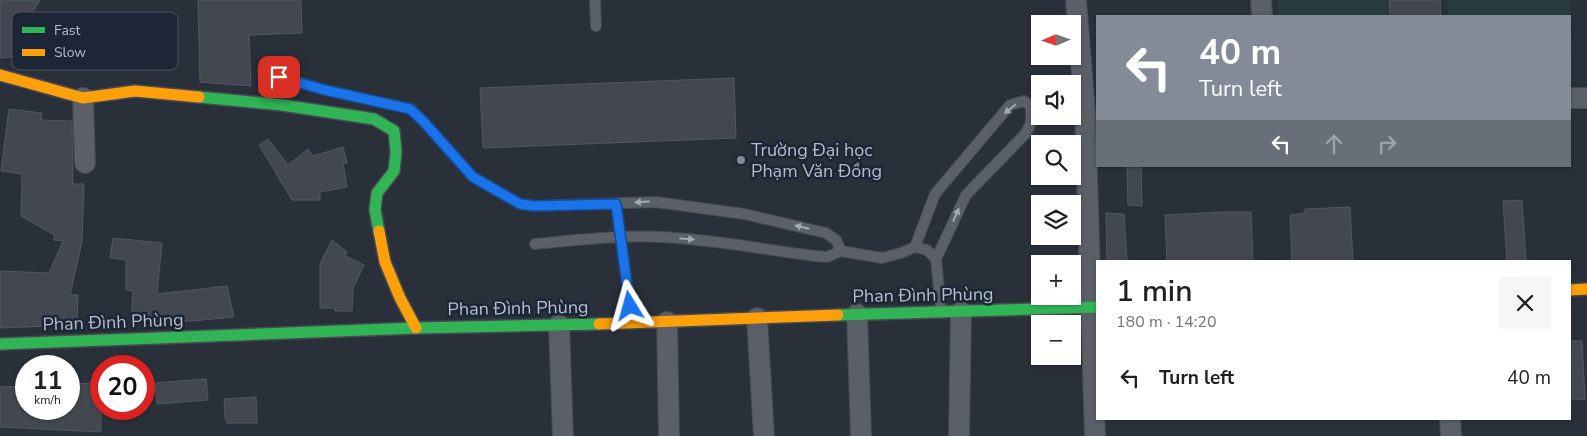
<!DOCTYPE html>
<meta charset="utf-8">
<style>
:root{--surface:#fff;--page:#f6f6f6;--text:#202124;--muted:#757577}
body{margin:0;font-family:"Nunito Sans",sans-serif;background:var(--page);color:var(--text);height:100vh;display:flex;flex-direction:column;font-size:19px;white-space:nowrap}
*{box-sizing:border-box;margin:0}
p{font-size:16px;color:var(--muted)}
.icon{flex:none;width:28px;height:28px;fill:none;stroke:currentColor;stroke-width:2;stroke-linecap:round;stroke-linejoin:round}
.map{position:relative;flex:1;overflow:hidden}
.panel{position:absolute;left:1096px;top:260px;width:475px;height:160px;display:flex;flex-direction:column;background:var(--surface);border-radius:0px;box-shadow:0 1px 4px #0004}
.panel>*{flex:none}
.banner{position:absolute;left:1096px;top:15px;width:475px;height:152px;border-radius:0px;box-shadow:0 1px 4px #0004;background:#848b98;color:#fff;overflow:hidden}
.needle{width:32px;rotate:268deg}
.fabs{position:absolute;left:1031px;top:15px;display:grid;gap:10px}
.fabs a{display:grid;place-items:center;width:50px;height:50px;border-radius:0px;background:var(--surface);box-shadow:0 1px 4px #0004;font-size:25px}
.speed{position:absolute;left:15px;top:355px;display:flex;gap:10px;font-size:25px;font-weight:700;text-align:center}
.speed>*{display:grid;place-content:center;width:65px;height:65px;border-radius:50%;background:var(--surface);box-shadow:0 1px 4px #0004;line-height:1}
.speed small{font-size:12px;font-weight:400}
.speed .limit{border:8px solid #d22;background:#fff;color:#111}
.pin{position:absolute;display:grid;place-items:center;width:42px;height:42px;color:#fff;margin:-21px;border-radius:10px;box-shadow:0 2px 8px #0006}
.me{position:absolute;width:55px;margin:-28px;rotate:352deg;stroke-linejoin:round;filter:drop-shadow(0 0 4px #0008)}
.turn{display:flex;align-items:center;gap:18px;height:105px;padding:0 20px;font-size:22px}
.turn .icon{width:65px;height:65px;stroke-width:2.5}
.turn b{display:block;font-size:35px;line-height:42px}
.lanes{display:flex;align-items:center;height:48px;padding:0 20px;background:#0003;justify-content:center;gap:25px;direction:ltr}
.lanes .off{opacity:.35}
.round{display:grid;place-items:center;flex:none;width:52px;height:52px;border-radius:0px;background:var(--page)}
.overview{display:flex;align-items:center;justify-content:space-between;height:85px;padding:0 20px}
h1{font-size:30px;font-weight:600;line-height:38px}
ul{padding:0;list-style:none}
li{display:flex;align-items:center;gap:15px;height:65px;padding:0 20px}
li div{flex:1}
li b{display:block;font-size:19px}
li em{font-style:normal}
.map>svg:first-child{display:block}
.garden{fill:#263c41}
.building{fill:#424750;stroke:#525861}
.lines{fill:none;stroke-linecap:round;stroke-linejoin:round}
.lane-casing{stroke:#464b52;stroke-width:12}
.street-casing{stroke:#464b52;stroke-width:22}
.fast-casing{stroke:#464b52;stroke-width:14}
.slow-casing{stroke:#464b52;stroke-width:14}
.lane{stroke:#5a5f68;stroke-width:10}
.street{stroke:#5a5f68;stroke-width:20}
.fast{stroke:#30b455;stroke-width:11}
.slow{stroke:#ff9f0a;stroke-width:11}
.oneway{fill:#a2a9b7}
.route-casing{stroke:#114b97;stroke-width:12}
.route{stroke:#1a73e8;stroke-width:9}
.poi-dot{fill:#848b98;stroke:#1c2636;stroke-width:2}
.labels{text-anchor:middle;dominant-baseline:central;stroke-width:5;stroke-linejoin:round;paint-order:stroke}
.poi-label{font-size:18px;fill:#b4bccb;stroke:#1c2636;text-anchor:start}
.street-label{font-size:18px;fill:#b4bccb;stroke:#1c2636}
.key{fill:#1c2636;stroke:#4a5363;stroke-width:1}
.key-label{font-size:14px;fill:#b4bccb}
</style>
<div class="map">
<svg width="1587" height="436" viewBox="0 0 1587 436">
<rect width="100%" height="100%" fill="#2a303a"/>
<path class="garden" d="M 1278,0 L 1387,0 L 1388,16 L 1278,16 Z
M 1447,0 L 1570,0 L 1573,81 L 1570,81 L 1570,16 L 1448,16 Z"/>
<path class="building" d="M 0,0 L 40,0 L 23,28 L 28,30 L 20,56 L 0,58 Z
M 198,0 L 301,0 L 302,33 L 249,35 L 251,86 L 200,82 Z
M 1389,0 L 1440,0 L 1441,16 L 1390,16 Z
M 734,78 L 736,138 L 483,148 L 480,88 Z
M 9,109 L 42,113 L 41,120 L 72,121 L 73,184 L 84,184 L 82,242 L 70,295 L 78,295 L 77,325 L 0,328 L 0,271 L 49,273 L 63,241 L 54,240 L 54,235 L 21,216 L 22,174 L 1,171 Z
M 268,139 L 288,165 L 308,149 L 313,156 L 343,147 L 347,163 L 343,164 L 347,187 L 320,192 L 320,200 L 292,200 L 259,145 Z
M 1127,166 L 1141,166 L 1142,206 L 1128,205 Z
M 1522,200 L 1526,261 L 1507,261 L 1503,201 Z
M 1350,207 L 1353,261 L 1292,261 L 1290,215 L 1305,213 L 1305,209 Z
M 1224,212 L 1251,212 L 1253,261 L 1167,261 L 1165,215 Z
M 1106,213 L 1124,214 L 1127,261 L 1107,261 Z
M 113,238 L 162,243 L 157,294 L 227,286 L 234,317 L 192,321 L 131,323 L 133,291 L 126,290 L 126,260 L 110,258 Z
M 332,240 L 347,252 L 345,256 L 364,265 L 353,288 L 352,311 L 335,311 L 335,308 L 320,308 L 320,264 Z
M 1570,341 L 1582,341 L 1585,399 L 1570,400 Z
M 206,379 L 208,400 L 157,404 L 155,383 Z
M 101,383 L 101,432 L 0,427 L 0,387 L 26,386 L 26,409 L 69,409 L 69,384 Z
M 256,397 L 257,423 L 227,423 L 225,417 L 224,399 Z"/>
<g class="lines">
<g class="lane-casing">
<path id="lane" d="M 595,0 L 596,26
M 263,72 L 325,90 L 411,109 L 423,121 L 473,177 L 520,204 L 534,206 L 656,202 L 744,214 L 826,233 L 836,240 L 841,251
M 616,204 L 632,321
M 535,244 C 577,240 618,235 661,237 C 713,239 764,250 816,256 L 827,257 L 841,251 L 882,258 L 901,253 L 915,247 L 927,250 L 936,259 L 941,310
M 915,247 L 935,194 L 1010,105 L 1024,101 L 1031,106 L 1031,123 L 1026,133 L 966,195 L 936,259"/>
</g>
<g class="street-casing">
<path id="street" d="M 1076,0 L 1085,112 L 1095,436
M 1261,0 L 1262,16
M 83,98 L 85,163
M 1570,98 L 1587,98
M 857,314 L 861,436
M 757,318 L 764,436
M 667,322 L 669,436
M 559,325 L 563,436
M 1450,419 L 1451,436
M 959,436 L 961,312"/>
</g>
<g class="fast-casing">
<path id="fast" d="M 199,97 L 282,105 L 374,119 L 394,131 L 396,152 L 394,171 L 377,193 L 375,210 L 379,231
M 838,315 L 1098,307
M 0,344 L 416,328 L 599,324"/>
</g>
<g class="slow-casing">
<path id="slow" d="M 0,75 L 83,98 L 135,91 L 199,97
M 379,231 L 385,262 L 400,298 L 416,328
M 1570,290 L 1587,289
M 599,324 L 838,315"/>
</g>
<use href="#lane" class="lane"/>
<use href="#street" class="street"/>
<use href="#fast" class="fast"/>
<use href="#slow" class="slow"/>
</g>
<defs><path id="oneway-solid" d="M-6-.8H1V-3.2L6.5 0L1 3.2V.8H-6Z" transform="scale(1.25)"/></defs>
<g class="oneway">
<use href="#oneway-solid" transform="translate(1010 109) rotate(141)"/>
<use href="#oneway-solid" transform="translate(642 202) rotate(177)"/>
<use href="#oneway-solid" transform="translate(956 215) rotate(-66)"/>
<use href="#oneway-solid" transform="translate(802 227) rotate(-167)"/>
<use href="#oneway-solid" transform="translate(687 239) rotate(4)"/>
</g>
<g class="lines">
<g class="route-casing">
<path id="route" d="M 279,77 L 325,90 L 410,109 L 423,121 L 473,177 L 520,204 L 534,206 L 616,204 L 630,306"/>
</g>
<use href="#route" class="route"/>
</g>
<circle class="poi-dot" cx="741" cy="160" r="5"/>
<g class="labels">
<g class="poi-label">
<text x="751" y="150">Trường Đại học<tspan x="751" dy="21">Phạm Văn Đồng</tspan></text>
</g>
<g class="street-label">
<text transform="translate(923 295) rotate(-1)">Phan Đình Phùng</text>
<text transform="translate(518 308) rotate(-1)">Phan Đình Phùng</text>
<text transform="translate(113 322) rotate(-2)">Phan Đình Phùng</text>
</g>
</g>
<rect x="12" y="12" width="166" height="58" rx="8" class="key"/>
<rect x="22" y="27" width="23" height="6" fill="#30b455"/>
<rect x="22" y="49" width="23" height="7" fill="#ff9f0a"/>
<g class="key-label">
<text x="54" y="35">Fast</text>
<text x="54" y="57">Slow</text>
</g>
</svg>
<div class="fabs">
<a><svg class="needle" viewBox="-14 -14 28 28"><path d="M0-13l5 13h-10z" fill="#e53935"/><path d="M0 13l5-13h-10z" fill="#757577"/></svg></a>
<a><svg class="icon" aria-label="sound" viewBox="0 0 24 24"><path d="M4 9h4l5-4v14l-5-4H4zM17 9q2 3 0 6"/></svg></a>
<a><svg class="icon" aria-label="search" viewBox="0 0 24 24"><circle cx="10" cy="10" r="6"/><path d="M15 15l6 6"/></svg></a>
<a><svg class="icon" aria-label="layers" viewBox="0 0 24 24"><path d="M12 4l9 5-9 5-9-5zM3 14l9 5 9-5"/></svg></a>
<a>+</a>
<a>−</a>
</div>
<div class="speed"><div>11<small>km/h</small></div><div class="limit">20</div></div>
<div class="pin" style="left:279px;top:77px;background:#d93025"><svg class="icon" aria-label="arrive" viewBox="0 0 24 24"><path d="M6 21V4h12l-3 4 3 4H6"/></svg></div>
<svg class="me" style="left:630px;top:306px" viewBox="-20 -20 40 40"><path d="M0-17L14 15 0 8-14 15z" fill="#1a73e8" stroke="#fff" stroke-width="4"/></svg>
<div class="banner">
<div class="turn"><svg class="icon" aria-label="left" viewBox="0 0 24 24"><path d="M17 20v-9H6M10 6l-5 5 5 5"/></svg><div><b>40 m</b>Turn left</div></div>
<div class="lanes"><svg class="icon" aria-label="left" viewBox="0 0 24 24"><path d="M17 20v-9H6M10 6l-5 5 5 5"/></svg><svg class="icon off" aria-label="ahead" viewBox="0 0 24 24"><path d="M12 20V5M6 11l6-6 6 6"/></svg><svg class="icon off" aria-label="right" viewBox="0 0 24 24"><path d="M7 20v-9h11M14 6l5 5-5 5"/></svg></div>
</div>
<section class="panel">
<div class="overview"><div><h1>1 min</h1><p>180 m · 14:20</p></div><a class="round"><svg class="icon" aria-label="close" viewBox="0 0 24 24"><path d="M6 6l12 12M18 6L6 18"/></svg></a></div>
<ul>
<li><svg class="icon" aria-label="left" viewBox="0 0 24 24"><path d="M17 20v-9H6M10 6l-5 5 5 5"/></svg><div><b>Turn left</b></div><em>40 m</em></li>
</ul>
</section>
</div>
